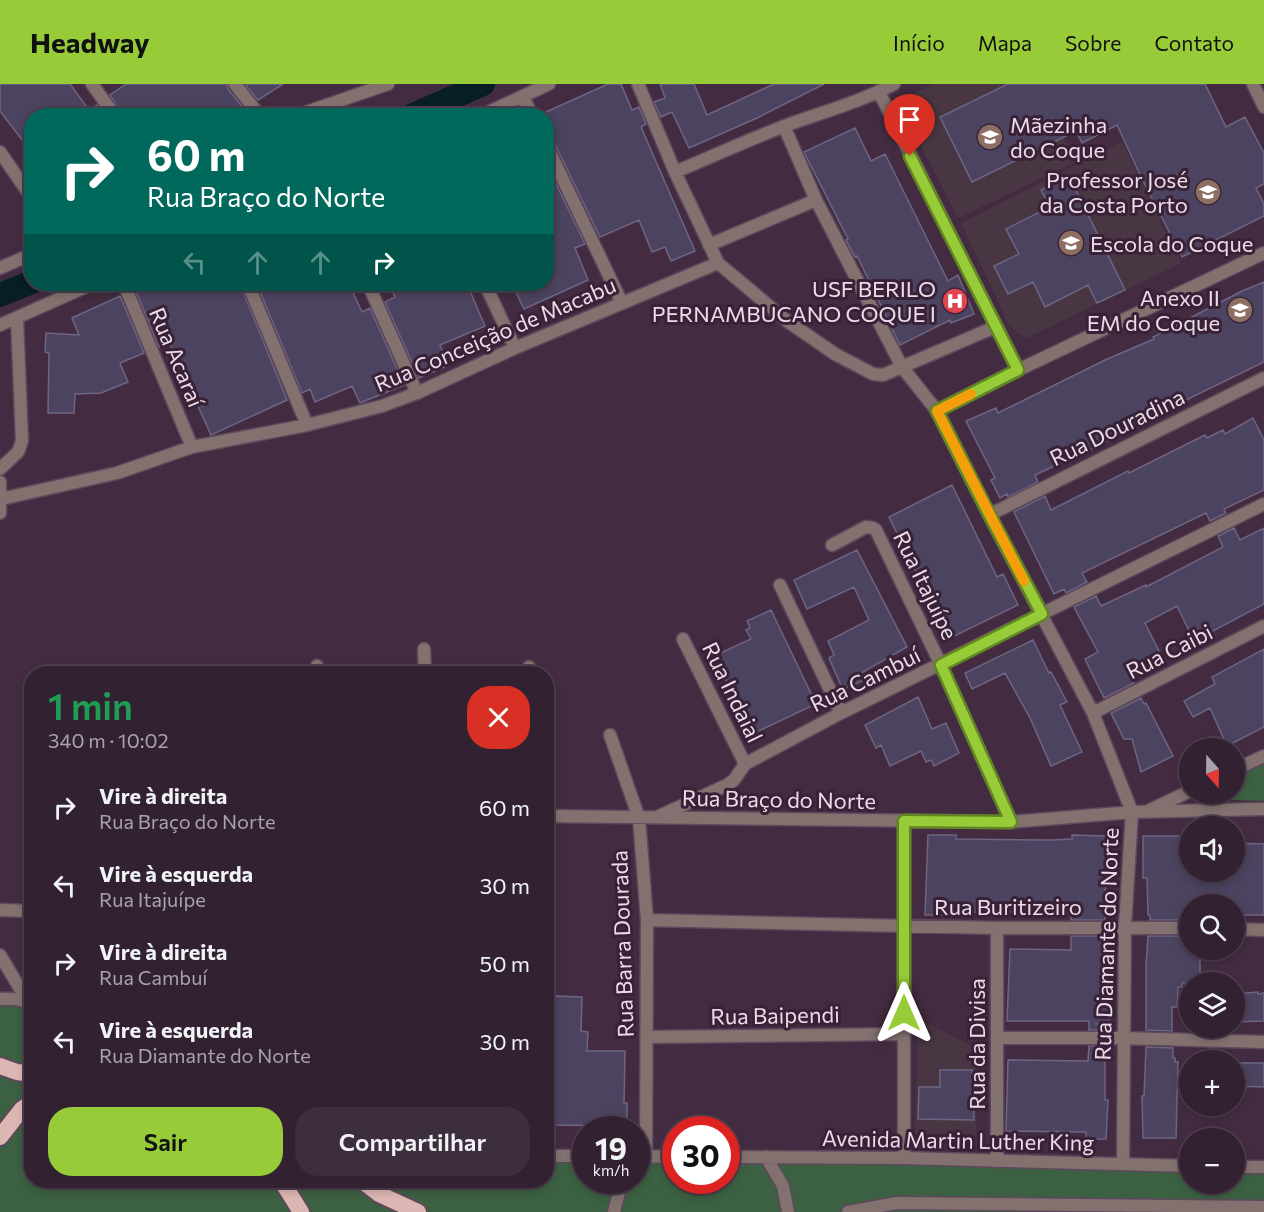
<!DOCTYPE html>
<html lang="pt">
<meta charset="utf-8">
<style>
:root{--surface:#322131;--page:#3d2e3d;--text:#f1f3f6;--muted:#a8a3ab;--line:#4d3e4d;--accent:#98cb38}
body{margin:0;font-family:Commissioner,sans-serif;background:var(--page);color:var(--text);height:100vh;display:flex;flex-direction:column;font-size:22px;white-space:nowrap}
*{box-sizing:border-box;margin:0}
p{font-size:20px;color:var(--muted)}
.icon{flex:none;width:33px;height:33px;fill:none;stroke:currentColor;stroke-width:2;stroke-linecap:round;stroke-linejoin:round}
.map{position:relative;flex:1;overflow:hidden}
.drawer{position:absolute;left:24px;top:582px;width:530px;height:522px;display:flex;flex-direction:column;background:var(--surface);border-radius:24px;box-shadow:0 3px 9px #0003,0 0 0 2px var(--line)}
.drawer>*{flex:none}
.top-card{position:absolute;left:24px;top:24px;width:530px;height:183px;border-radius:24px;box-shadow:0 3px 9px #0003,0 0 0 2px var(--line);background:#00695c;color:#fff;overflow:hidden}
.needle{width:39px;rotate:160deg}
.controls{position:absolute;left:1179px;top:654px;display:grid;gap:12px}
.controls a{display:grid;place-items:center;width:66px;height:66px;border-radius:50%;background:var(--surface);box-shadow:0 3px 9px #0003,0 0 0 2px var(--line);font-size:30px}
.speed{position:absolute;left:572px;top:1032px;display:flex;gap:12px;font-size:30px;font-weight:700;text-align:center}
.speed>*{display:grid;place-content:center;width:78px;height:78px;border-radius:50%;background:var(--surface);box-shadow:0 3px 9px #0003,0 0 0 2px var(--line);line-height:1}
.speed small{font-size:15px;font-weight:400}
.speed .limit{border:9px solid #d22;background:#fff;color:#111}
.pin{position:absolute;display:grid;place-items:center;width:51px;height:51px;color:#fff;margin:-62px -26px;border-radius:50% 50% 50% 0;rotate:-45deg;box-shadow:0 0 6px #0007}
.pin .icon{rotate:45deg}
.me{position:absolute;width:66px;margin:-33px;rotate:0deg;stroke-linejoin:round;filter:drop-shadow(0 0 4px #0008)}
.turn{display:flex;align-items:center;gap:21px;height:126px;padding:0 24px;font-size:27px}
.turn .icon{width:78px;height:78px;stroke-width:2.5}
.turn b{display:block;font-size:42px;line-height:51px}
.lanes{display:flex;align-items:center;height:57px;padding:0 24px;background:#0003;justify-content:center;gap:30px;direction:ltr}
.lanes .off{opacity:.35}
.round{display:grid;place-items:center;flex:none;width:63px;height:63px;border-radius:24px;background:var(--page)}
.headline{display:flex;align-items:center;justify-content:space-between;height:102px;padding:0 24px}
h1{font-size:36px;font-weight:600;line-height:45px;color:#1e9e55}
.primary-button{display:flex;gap:12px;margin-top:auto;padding:12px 24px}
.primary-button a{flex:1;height:69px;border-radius:24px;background:var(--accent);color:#111;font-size:24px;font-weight:600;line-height:69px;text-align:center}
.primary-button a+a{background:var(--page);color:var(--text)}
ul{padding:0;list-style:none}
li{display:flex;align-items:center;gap:18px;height:78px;padding:0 24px}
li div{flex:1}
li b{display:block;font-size:22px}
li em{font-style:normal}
header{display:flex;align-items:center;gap:36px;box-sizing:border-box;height:84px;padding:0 30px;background:var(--accent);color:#111}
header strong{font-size:28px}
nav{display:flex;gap:33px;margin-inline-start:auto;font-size:21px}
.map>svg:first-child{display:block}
.education{fill:#483742}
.green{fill:#3c6042}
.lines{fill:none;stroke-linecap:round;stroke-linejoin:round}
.canal{stroke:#061e24;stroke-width:24}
.building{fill:#4b435f;stroke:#6e6584;stroke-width:1.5}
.pedestrian-casing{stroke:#5e485c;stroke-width:15}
.minor-casing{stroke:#5e485c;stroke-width:15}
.tertiary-casing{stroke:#5e485c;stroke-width:15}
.trunk-casing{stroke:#5e485c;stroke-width:20}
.pedestrian{stroke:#82716f;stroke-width:12}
.minor{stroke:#82716f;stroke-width:12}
.tertiary{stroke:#82716f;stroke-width:12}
.trunk{stroke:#dcb6b2;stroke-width:16}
.route-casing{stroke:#638424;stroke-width:15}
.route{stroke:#98cb38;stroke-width:10}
.slow{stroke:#f59e0b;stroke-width:10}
.labels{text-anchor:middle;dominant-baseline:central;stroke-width:6;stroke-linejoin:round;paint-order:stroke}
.poi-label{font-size:22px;fill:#ebdce9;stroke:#392237;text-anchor:end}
.street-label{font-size:22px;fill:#ebdce9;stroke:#392237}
</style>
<header>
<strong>Headway</strong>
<nav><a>Início</a><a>Mapa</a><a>Sobre</a><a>Contato</a></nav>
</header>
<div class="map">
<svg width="1264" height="1128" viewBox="0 0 1264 1128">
<rect width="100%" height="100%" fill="#432c41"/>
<path class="education" d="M 933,0 L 1038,0 L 1076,78 L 958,134 L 904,28 L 910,11 Z
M 1122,58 L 1181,179 L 1027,254 L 1016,248 L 1008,239 L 961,139 Z
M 918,934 L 976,964 L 976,1051 L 915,1050 Z"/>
<path class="green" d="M 1264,679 L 1264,717 L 1194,715 L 1194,712 L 1199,710 L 1234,710 L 1235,693 Z
M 15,907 L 31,921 L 32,1096 L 276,1097 L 298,1128 L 0,1128 L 0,909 Z
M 546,1072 L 585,1072 L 585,1096 L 636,1096 L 636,1072 L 675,1073 L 675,1096 L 726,1096 L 726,1073 L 1189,1082 L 1190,1100 L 1234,1100 L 1235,1083 L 1264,1083 L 1264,1128 L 301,1128 L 281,1097 L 546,1096 Z"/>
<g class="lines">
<path class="canal" d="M 411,32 L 483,0
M 0,211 L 32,198"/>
</g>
<path class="building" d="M 0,0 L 70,0 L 89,26 L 97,21 L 104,32 L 32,32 L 32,69 L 0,27 Z
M 126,0 L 227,0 L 228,5 L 245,26 L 236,32 L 123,32 L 110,11 Z
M 245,0 L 283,0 L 258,16 Z
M 608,0 L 621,0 L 632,26 L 639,23 L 646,40 L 641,43 L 695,167 L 671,177 L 665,163 L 652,168 L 639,136 L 600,153 L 553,56 L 546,52 L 546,28 Z
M 660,0 L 694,0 L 707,31 L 774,0 L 824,0 L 757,34 L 689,64 L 672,28 L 661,33 L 654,18 L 665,14 Z
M 1008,0 L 1205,0 L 1226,43 L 1245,33 L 1264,69 L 1264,100 L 1256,104 L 1264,120 L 1264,132 L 1182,173 L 1142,95 L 1117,41 L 1082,59 L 1076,47 L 972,98 L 940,33 Z
M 855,44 L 871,77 L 885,70 L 948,197 L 958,191 L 974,230 L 951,239 L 950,236 L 900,261 L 857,172 L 855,173 L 846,156 L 848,155 L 804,68 Z
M 546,79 L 585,160 L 575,164 L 588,196 L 524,225 L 512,200 L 546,200 Z
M 1069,92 L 1125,206 L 1097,219 L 1088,201 L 1045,223 L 1033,198 L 1008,210 L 994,182 L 1019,170 L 1006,145 L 1050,123 L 1041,106 Z
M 1264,198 L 1264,278 L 1145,336 L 1112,353 L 1113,355 L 1035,391 L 1038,398 L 1008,413 L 1007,410 L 1000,414 L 991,396 L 995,394 L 966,337 L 996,324 L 998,329 L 1105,276 L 1154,255 L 1153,253 L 1242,207 Z
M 148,200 L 240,200 L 287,316 L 211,351 L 169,258 L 159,263 L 135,205 Z
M 257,200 L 349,200 L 362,228 L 370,224 L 404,301 L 360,319 L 352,302 L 315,318 L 310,305 L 302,309 Z
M 389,200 L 467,200 L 485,242 L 440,261 L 449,281 L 419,294 L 385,218 L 395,213 Z
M 120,212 L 144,269 L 120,279 L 128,298 L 101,309 L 75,310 L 74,329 L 48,329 L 49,269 L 45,268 L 46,249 L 79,251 L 72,234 Z
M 1253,334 L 1264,356 L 1264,406 L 1224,425 L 1226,429 L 1210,437 L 1206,429 L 1082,489 L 1087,498 L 1066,509 L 1064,505 L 1054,510 L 1014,428 L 1045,412 L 1051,426 L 1128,387 L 1129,389 L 1205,351 L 1207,354 L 1223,346 L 1225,350 Z
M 952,401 L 997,493 L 1003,490 L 1018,521 L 946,556 L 934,533 L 937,531 L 889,433 Z
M 1234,444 L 1240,456 L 1264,444 L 1264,520 L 1194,557 L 1177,522 L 1145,539 L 1162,573 L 1129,589 L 1134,599 L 1104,614 L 1085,575 L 1098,568 L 1074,523 L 1096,512 L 1101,522 L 1146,501 L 1146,503 L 1223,463 L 1218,452 Z
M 857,466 L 907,563 L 861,589 L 864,596 L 843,606 L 829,574 L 834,571 L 828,557 L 869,536 L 854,503 L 807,525 L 794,496 Z
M 771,526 L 816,620 L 748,652 L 735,626 L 740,624 L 714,572 L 751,555 L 746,546 L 750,544 L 747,537 Z
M 1033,556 L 1049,589 L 1051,588 L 1067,618 L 1060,621 L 1082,668 L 1051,682 L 1030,634 L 1005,589 L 972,605 L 965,589 Z
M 1264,565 L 1264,643 L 1227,662 L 1210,624 L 1193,633 L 1184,617 L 1215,600 L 1212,593 Z
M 918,613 L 932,645 L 946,639 L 959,669 L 934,682 L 931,676 L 926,678 L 921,667 L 890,682 L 881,661 L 876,664 L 865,641 Z
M 1141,614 L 1144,620 L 1146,619 L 1173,672 L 1141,688 L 1132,655 L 1124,655 L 1111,629 Z
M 928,751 L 956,751 L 956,755 L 1051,756 L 1072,755 L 1072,751 L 1106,752 L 1105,836 L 1071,836 L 1071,828 L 956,828 L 956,831 L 925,831 Z
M 1143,752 L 1184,752 L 1184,758 L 1190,758 L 1190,788 L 1234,788 L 1234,759 L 1264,760 L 1264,831 L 1234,831 L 1234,820 L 1190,820 L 1190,836 L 1150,836 L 1150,831 L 1148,831 L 1147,794 L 1143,794 Z
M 1071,852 L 1104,852 L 1104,860 L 1111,860 L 1109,940 L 1095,940 L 1106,941 L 1106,946 L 1089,946 L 1089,937 L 1007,937 L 1010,865 L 1071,866 Z
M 1148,852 L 1190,852 L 1190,866 L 1200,866 L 1200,898 L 1182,899 L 1182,903 L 1178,903 L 1177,923 L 1172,923 L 1172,947 L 1146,946 L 1146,882 Z
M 1258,908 L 1258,910 L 1264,909 L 1264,937 L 1234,938 L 1234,910 Z
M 555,912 L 582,913 L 581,947 L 588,948 L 587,967 L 625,967 L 624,1019 L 627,1019 L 627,1042 L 551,1041 L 549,1018 L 552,1018 Z
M 1089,962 L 1105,962 L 1105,1016 L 1108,1016 L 1106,1055 L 1086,1055 L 1086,1048 L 1006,1047 L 1008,976 L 1088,977 Z
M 1146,963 L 1173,964 L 1173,974 L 1175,974 L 1175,978 L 1178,978 L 1176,1054 L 1143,1054 L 1142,1012 L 1144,1012 Z
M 1234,979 L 1264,979 L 1264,1003 L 1234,1002 Z
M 940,986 L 972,986 L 974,1036 L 918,1035 L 919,1003 L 940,1003 Z"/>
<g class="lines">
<g class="pedestrian-casing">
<path id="pedestrian" d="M 368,200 L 417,309"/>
</g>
<g class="minor-casing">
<path id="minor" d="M 92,0 L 115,32
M 235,0 L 260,32
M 638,0 L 675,88 L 718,179 L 787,237 L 835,270 L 873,290 L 883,291 L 995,243
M 879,8 L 1018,286
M 523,12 L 532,32
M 295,32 L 388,0
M 480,32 L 549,0
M 784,42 L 816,116 L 902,283 L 937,327 L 989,431 L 1093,629 L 1132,728 L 1125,842 L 1123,1080
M 546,60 L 622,219
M 0,68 L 32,114
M 675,88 C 711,73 746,57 782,43 C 819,29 858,19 894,0
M 709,161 L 816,116
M 0,184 L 32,170
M 124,200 L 192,363
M 248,200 L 307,341
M 485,200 L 515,264
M 0,241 L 92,200
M 937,327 L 1018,286 L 1264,169
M 0,385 L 18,368 L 22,357 L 17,234
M 0,398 L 0,429
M 1,415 L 117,389 L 192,363 L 307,341 L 382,322 L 417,309 L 515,264 L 718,179
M 989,431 L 1264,294
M 832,461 L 866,443 L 873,444 L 876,446 L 941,581 L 1011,738
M 780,501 L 841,629
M 683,555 L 745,680
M 424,565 L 425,590
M 317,582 L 318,590
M 529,590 L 529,583
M 1093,629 L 1264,542
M 610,651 L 639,734 L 647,836 L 646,1073
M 1234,686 L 1264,672
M 1150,726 L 1190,707
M 546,732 L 1011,738 L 1132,728 L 1264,725
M 657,733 L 727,701 L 734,696 L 745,680 L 841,629 L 1264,420
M 0,826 L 32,827
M 647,836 L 997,844 L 1190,844
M 1234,845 L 1264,846
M 0,871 L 28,918
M 647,953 L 904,950
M 997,954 L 1122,954 L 1264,958
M 904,1074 L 904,737
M 997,1077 L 997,844"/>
</g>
<g class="tertiary-casing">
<path id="tertiary" d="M 1253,0 L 1264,23
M 0,915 C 9,914 24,915 32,921
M 546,1072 L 585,1072
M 636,1072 L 675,1073
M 726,1073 L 904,1074 L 1190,1082
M 766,1073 L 783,1102 L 788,1128
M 1234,1083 L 1264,1083
M 614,1128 L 619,1108 L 627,1096
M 848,1128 L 897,1119 L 1264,1123"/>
</g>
<g class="trunk-casing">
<path id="trunk" d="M 0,982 L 17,988 L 32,990
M 0,1053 L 22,1025 L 32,1018
M 281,1096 L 301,1128
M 361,1096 L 379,1110 L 418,1128"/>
</g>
<use href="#pedestrian" class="pedestrian"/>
<use href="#minor" class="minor"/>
<use href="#tertiary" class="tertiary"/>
<use href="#trunk" class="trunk"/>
</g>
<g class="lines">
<g class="route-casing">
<path id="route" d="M 904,929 L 904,737 L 1011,738 L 941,581 L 1042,530 L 989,430 L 937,327 L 1018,286 L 910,72"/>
</g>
<use href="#route" class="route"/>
<path class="slow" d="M 971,310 L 937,327 L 1024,497"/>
</g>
<defs>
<g id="school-disc" transform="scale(1.35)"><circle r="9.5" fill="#8d6e63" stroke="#392237"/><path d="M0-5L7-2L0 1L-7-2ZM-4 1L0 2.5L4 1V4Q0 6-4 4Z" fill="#fff"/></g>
<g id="hospital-disc" transform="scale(1.35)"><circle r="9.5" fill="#e0444e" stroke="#392237"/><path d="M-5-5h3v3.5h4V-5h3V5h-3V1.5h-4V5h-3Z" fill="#fff"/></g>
</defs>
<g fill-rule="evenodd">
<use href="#school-disc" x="990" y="53"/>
<use href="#school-disc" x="1208" y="108"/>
<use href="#school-disc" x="1071" y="159"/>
<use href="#hospital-disc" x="955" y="217"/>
<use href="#school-disc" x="1240" y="226"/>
</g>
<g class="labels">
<g class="poi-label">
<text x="1010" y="40" text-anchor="start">Mãezinha<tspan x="1010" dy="25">do Coque</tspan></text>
<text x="1188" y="95">Professor José<tspan x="1188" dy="25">da Costa Porto</tspan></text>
<text x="1090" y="159" text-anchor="start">Escola do Coque</text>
<text x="936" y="204">USF BERILO<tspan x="936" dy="25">PERNAMBUCANO COQUE I</tspan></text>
<text x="1220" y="213">Anexo II<tspan x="1220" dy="25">EM do Coque</tspan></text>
</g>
<g class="street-label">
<text transform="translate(495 250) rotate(-23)">Rua Conceição de Macabu</text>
<text transform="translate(177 273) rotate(67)">Rua Acaraí</text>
<text transform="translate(1117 343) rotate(-26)">Rua Douradina</text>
<text transform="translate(926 501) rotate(64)">Rua Itajuípe</text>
<text transform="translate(1169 567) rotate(-27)">Rua Caibi</text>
<text transform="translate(865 595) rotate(-26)">Rua Cambuí</text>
<text transform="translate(733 608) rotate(64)">Rua Indaial</text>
<text transform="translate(779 715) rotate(1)">Rua Braço do Norte</text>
<text x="1008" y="822">Rua Buritizeiro</text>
<text transform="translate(622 860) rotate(-92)">Rua Barra Dourada</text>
<text transform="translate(1106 860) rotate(-88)">Rua Diamante do Norte</text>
<text transform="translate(775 931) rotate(-1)">Rua Baipendi</text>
<text transform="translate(976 960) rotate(-90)">Rua da Divisa</text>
<text transform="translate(958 1056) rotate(1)">Avenida Martin Luther King</text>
</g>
</g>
</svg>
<div class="controls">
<a><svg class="needle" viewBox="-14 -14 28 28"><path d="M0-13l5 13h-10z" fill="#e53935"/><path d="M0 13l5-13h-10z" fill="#a8a3ab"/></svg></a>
<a><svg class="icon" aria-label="sound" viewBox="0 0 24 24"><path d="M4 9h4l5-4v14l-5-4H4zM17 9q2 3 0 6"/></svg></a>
<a><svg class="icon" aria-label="search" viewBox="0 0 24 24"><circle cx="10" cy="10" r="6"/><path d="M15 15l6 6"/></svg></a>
<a><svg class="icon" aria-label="layers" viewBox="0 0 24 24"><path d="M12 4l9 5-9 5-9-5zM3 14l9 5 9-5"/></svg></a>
<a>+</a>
<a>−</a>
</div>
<div class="speed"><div>19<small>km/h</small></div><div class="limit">30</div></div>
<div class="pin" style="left:910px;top:72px;background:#d93025"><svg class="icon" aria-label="arrive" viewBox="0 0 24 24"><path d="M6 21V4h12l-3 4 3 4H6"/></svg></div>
<svg class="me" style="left:904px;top:929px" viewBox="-20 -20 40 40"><path d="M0-17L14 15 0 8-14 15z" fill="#98cb38" stroke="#fff" stroke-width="4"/></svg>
<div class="top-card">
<div class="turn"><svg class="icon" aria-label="right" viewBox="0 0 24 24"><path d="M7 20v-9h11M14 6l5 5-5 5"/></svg><div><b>60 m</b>Rua Braço do Norte</div></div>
<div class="lanes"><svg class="icon off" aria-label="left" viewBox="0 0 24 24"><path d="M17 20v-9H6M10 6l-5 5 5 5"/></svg><svg class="icon off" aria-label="ahead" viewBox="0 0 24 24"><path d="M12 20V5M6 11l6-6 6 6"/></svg><svg class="icon off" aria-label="ahead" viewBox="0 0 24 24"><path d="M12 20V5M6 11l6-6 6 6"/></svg><svg class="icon" aria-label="right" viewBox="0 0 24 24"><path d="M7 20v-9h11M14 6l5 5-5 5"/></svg></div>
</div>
<section class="drawer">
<div class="headline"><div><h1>1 min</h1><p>340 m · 10:02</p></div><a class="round" style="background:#d93025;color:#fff"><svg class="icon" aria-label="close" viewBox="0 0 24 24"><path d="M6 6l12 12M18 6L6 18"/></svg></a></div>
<ul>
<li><svg class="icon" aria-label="right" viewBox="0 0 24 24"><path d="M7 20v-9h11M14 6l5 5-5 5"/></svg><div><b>Vire à direita</b><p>Rua Braço do Norte</p></div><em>60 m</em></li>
<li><svg class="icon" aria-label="left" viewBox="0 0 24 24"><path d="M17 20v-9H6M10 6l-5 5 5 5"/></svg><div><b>Vire à esquerda</b><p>Rua Itajuípe</p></div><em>30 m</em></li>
<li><svg class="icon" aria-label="right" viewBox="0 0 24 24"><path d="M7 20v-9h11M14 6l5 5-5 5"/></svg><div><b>Vire à direita</b><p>Rua Cambuí</p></div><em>50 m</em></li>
<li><svg class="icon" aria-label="left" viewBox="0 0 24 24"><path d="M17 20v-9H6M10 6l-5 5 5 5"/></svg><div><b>Vire à esquerda</b><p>Rua Diamante do Norte</p></div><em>30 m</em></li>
</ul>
<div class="primary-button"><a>Sair</a><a>Compartilhar</a></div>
</section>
</div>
